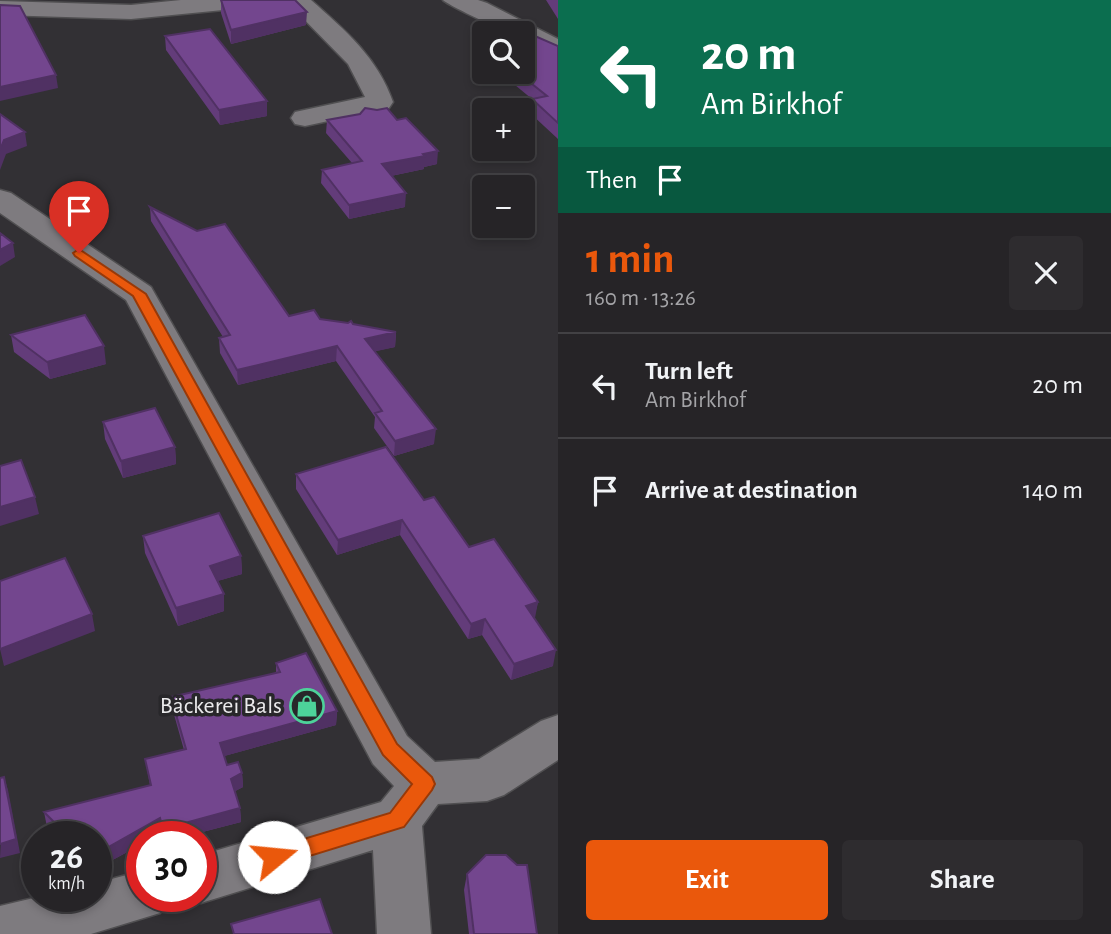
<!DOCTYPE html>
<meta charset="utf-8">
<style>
:root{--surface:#262427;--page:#2e2c2f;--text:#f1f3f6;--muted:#a4a4a7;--line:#424144;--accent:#ea580c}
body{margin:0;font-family:"Alegreya Sans",sans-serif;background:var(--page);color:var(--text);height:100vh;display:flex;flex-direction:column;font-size:26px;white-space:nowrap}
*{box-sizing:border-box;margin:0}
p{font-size:23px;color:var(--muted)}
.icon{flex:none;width:38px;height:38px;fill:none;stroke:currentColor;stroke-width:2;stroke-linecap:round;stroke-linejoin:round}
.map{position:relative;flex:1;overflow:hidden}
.side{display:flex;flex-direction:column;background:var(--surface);width:553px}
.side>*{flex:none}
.guide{background:#0b6e4f;color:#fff;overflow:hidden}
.buttons{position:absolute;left:472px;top:21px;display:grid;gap:14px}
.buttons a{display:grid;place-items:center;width:63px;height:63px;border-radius:7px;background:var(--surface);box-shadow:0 4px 10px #0003,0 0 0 2px var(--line);font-size:35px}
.speed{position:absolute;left:21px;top:821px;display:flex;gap:14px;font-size:35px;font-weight:700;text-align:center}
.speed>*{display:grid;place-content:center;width:91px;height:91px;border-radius:50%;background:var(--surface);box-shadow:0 4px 10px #0003,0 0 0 2px var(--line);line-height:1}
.speed small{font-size:18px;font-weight:400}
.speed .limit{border:10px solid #d22;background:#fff;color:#111}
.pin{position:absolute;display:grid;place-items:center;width:60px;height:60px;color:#fff;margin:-72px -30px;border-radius:50% 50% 50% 0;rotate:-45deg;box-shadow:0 0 7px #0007}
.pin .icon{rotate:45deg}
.me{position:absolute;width:77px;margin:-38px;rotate:73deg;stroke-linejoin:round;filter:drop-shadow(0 0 5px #0008)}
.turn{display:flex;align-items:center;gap:24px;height:147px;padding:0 28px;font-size:32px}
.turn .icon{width:91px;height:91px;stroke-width:2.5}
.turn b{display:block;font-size:49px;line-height:60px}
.then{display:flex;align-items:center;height:66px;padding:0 28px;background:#0003;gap:14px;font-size:26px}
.round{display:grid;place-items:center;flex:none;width:74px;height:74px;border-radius:7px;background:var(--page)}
.head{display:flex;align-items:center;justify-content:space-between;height:119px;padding:0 28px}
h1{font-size:42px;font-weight:600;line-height:52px;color:var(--accent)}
.action{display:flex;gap:14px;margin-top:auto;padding:14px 28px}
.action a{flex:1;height:80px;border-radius:7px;background:var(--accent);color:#fff;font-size:28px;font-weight:600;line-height:80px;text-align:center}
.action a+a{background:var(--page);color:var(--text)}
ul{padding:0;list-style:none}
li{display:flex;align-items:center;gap:21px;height:105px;padding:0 28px;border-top:2px solid var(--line)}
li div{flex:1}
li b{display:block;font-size:26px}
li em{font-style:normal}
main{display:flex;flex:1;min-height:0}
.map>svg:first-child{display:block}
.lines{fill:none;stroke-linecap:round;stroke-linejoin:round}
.minor-casing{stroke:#504f51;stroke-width:3}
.minor{fill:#7e7b7f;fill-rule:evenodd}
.wall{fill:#633c7a}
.shaded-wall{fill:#503163}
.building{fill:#73468e;stroke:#503163;stroke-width:2}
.route{fill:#ea580c;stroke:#983908;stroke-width:2}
.labels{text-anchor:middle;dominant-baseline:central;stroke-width:7;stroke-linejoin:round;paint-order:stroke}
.poi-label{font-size:24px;fill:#ebeaec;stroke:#28272a;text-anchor:end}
</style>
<main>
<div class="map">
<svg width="558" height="934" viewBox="0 0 558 934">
<rect width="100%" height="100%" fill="#323034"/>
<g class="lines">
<g class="minor-casing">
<path id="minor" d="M 181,0 L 266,0 L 262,5 L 254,7 L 131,19 L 0,15 L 0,1 L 131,5 Z
M 285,0 L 311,0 C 345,30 378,58 393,102 L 389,108 L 305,126 L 295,124 L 291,118 L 295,112 L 365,97 L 348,64 Z
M 443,0 L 478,0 L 487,3 L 558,39 L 558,57 L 523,41 L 523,33 C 517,33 511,34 506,32 C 497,28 446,4 443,0 Z
M 0,190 L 11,193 L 151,287 L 407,736 L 435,762 L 479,759 L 541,721 L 558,715 L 558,760 L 504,795 L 487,801 L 438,804 L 422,826 L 431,934 L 377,934 L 373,850 L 201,903 L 183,896 L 201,896 L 201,855 L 381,802 L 394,786 L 373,764 L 126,300 L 0,213 Z
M 142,871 L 142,896 L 168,896 L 160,913 L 91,934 L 0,934 L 0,906 L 42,896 L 96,896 L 96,883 Z"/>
</g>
<use href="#minor" class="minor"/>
</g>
<path class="wall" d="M 221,0 L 306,25 L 231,44 L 221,13 Z
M 546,0 L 558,0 L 558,19 Z
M 165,36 L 267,116 L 220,125 L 166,50 Z
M 485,42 L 485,60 L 480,56 L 481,43 Z
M 558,46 L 558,139 L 530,113 L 532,99 L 499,72 L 523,72 Z
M 327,120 L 437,164 L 424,167 L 424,169 L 391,176 L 405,207 L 349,219 L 321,183 L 322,170 L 352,163 L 326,133 Z
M 150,207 L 289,316 L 320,319 L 396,332 L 395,347 L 375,351 L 434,444 L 394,456 L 374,428 L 375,417 L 336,361 L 238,385 L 220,353 L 219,338 L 223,337 L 151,221 Z
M 11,335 L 106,364 L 50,379 L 14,352 Z
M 103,422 L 175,447 L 176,464 L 123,478 L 105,439 Z
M 296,474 L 424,500 L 469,547 L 538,602 L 534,618 L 553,666 L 511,680 L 482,635 L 468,639 L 400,535 L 337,555 L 296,489 Z
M 143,536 L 241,556 L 242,574 L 217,581 L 224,611 L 178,626 L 145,553 Z
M 276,663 L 337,711 L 336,725 L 224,756 L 227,765 L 242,773 L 243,787 L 235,791 L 240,808 L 241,822 L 187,836 L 163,836 L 162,832 L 142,836 L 142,844 L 96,869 L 96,836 L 57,836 L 47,827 L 44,812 L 150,785 L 145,759 L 184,750 L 173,711 L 171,697 L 276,673 Z
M 467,874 L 537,934 L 469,934 L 464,890 Z"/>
<path class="shaded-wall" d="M 307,12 L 306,25 L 231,44 L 231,30 Z
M 56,75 L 58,88 L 0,101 L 0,87 Z
M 267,101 L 267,116 L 220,125 L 219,110 Z
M 25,132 L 27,146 L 6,154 L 0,170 L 0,150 L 4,140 Z
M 438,151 L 437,164 L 424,167 L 424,169 L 381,178 L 382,164 Z
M 406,193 L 405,207 L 349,219 L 349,205 Z
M 13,243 L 15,257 L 0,266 L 0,250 Z
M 396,332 L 395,347 L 364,354 L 365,339 Z
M 104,346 L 106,364 L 50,379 L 47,362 Z
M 337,346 L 336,361 L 238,385 L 237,370 Z
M 436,429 L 434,444 L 394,456 L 395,441 Z
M 175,447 L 176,464 L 123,478 L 121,461 Z
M 35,497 L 39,514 L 0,526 L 0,507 Z
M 402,520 L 400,535 L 337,555 L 338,540 Z
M 241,556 L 242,574 L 211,583 L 210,566 Z
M 224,594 L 224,611 L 178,626 L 176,608 Z
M 538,602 L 535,618 L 523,622 L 526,606 Z
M 92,614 L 95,631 L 4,666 L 0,649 Z
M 485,619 L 482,635 L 468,639 L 471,624 Z
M 556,650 L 553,666 L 511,680 L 514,664 Z
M 337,711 L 336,725 L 221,757 L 220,743 Z
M 242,773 L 243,787 L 232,793 L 231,779 Z
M 4,777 L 8,790 L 20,853 L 0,858 Z
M 240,808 L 241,822 L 187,836 L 164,836 L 163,829 Z
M 160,818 L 162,832 L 155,836 L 142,836 L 142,844 L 96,869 L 96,854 Z"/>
<path class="building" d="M 221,0 L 295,0 L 307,12 L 231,30 Z
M 0,5 L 20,6 L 56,75 L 0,87 Z
M 210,29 L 267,101 L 219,110 L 165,36 Z
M 528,33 L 558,46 L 558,123 L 532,99 L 547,96 L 517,72 L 523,72 L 523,34 Z
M 365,108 L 377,110 L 387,108 L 397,120 L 406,118 L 438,151 L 423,154 L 425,156 L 382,164 L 406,193 L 349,205 L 322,170 L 362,161 L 327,120 L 360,114 Z
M 0,114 L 25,132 L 4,140 L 0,150 Z
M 150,207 L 197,231 L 225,224 L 289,316 L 314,310 L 320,319 L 348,323 L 351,321 L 353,324 L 396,332 L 365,339 L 436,429 L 395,441 L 375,413 L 382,411 L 337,346 L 237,370 L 219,338 L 230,335 Z
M 0,233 L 13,243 L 0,250 Z
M 85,315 L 104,346 L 47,362 L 11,335 Z
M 155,408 L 175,447 L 121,461 L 103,422 Z
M 386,447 L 424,500 L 434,497 L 469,547 L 494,539 L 538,602 L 526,606 L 556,650 L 514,664 L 485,619 L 471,624 L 402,520 L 338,540 L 296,474 Z
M 21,460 L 35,497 L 0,507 L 0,466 Z
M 219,513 L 241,556 L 210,566 L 224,594 L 176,608 L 143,536 Z
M 65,558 L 92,614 L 0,649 L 0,581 Z
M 306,653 L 337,711 L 220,743 L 227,765 L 238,762 L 242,773 L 231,779 L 240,808 L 163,829 L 160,818 L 96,854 L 96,836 L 68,836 L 44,812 L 151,785 L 145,759 L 186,749 L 171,697 L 280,672 L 276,663 Z
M 4,777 L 16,839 L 0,844 L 0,778 Z
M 486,855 L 506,855 L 517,865 L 527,865 L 537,934 L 474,934 L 467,874 Z
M 320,899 L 332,934 L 234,934 L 231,924 Z"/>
<path class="route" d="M 79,249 L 146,294 L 397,744 L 432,777 L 435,784 L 432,790 L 404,827 L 274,867 L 267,864 L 264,857 L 267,850 L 390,813 L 412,784 L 383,755 L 133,296 L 75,256 L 73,253 Z"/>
<defs>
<g id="shop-ring" transform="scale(1.75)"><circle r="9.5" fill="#28272a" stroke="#4dd39a" stroke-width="1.5"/><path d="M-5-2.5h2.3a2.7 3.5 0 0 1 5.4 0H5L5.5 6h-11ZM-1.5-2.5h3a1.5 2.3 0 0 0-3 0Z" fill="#4dd39a"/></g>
</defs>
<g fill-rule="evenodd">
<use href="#shop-ring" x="307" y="706"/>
</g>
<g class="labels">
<g class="poi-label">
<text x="282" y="706">Bäckerei Bals</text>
</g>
</g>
</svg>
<div class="buttons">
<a><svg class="icon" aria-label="search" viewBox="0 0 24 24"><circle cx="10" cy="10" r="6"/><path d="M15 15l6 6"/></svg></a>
<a>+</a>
<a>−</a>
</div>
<div class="speed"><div>26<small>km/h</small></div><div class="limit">30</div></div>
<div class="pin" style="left:79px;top:253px;background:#d93025"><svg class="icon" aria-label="arrive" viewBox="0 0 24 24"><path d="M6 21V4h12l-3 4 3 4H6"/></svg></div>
<svg class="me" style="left:274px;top:857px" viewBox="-20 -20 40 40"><circle r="19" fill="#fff"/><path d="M0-13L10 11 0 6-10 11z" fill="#ea580c"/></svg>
</div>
<section class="side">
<div class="guide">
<div class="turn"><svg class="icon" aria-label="left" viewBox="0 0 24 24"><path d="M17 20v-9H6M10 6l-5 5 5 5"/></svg><div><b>20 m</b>Am Birkhof</div></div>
<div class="then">Then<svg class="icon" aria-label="arrive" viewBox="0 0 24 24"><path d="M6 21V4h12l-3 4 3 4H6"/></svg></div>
</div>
<div class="head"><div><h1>1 min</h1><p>160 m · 13:26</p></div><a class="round"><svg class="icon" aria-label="close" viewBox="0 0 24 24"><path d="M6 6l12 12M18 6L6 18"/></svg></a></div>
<ul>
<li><svg class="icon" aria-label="left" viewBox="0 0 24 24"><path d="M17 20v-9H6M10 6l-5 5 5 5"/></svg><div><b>Turn left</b><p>Am Birkhof</p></div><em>20 m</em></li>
<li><svg class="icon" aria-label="arrive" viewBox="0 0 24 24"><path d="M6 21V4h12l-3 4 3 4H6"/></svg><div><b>Arrive at destination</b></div><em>140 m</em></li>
</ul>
<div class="action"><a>Exit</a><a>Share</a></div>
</section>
</main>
